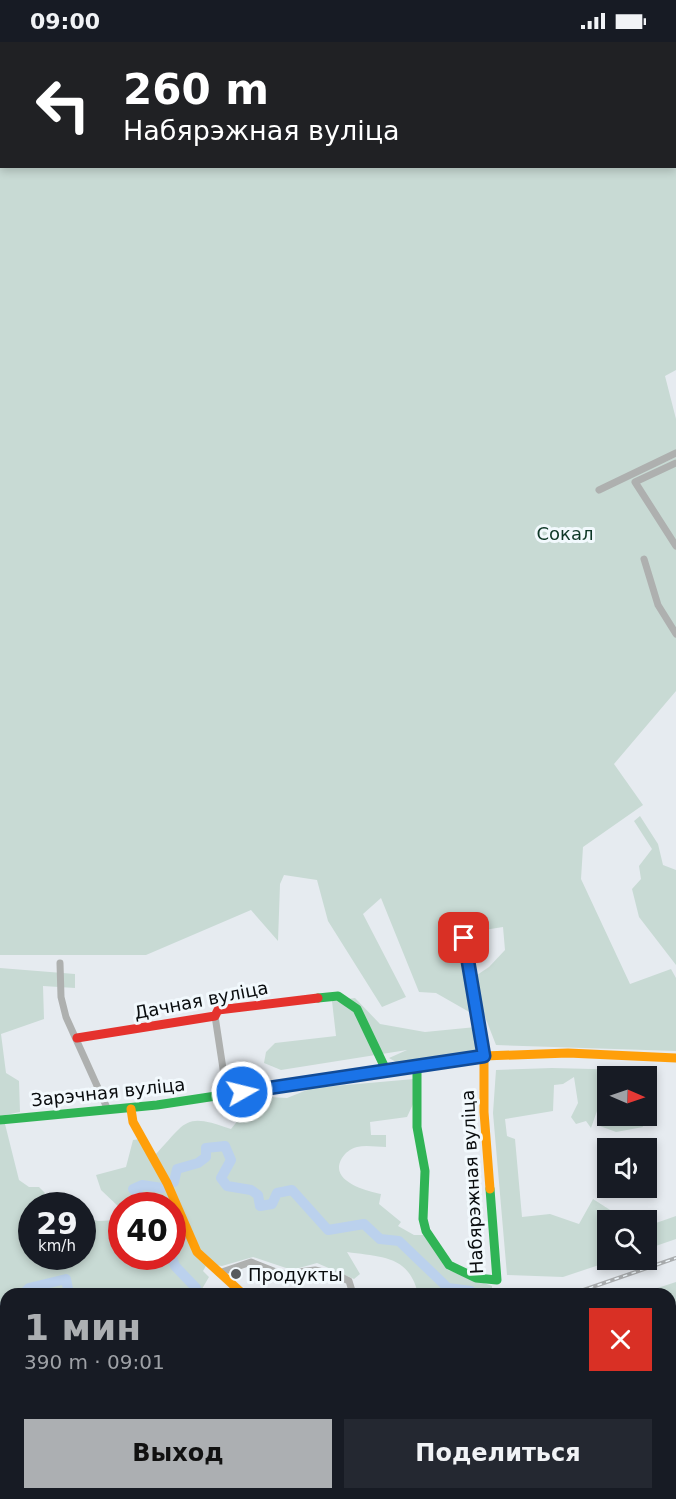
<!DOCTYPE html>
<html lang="ru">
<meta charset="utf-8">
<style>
:root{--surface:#171b24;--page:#242831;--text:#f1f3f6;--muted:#9ea1a6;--accent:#acafb2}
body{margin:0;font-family:"DejaVu Sans",sans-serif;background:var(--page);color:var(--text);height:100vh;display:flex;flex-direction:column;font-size:22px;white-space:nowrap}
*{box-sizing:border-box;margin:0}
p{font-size:20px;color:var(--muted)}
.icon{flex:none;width:33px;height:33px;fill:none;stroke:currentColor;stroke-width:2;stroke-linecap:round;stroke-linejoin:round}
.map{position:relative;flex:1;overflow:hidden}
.drawer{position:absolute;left:0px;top:1246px;width:676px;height:212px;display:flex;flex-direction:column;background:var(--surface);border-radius:18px 18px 0 0;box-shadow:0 3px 9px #0003}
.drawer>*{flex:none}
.top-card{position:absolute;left:0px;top:0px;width:676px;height:126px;box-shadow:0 3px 9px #0003;background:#202124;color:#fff;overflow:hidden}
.needle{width:39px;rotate:92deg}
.buttons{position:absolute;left:597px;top:1024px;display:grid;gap:12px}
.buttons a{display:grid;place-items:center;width:60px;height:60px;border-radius:0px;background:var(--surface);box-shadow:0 3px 9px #0003;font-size:30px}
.speed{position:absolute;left:18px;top:1150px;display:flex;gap:12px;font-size:30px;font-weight:700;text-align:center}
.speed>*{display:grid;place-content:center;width:78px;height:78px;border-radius:50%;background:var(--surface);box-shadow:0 3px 9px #0003;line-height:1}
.speed small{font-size:15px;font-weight:400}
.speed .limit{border:9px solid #d22;background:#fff;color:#111}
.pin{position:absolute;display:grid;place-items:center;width:51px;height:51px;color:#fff;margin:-26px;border-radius:12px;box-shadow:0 3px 9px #0006}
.me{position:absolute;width:66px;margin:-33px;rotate:82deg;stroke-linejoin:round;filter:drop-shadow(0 0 4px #0008)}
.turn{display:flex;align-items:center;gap:21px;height:126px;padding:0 24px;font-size:27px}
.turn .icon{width:78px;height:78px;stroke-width:2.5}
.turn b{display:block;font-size:42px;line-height:51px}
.round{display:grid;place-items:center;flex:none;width:63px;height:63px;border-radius:0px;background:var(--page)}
.headline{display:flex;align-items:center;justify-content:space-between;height:102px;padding:0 24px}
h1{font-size:36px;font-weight:800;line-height:45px;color:var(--accent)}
.button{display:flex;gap:12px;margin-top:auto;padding:12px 24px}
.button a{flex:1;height:69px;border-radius:0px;background:var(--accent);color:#111;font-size:24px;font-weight:800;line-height:69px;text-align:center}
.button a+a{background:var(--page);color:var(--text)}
.status{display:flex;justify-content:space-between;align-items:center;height:42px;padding:0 30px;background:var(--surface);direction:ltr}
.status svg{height:16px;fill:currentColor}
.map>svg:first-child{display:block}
.green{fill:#c8dad4;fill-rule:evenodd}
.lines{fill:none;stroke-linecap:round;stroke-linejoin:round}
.stream{stroke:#bbd1ed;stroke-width:1.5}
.river{stroke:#bbd1ed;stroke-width:10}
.street{stroke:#aeb0af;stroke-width:7}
.fast{stroke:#30b455;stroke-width:9}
.slow{stroke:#ff9f0a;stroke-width:9}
.jam{stroke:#e5322d;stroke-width:9}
.rail-casing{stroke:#aaadaf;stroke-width:4}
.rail{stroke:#f2f9fd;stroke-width:1.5;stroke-dasharray:4.5;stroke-linecap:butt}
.route-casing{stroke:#114b97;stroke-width:15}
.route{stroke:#1a73e8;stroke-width:10}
.poi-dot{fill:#575b5e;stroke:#f2f9fd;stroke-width:2}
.labels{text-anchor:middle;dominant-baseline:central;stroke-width:6;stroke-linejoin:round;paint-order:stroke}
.park-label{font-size:18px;fill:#0e3726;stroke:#f2f9fd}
.street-label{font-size:18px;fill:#0a0d0f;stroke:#f2f9fd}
.poi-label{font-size:18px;fill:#0a0d0f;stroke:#f2f9fd;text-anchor:start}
</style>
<div class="status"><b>09:00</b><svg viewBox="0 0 49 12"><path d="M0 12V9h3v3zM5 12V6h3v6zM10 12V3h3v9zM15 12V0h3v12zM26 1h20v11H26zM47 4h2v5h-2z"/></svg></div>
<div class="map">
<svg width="676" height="1457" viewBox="0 0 676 1457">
<rect width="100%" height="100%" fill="#e6ebf0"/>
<path class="green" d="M 0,0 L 676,0 L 676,328 L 665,334 L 676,377 L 676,410 L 665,420 L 676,415 L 676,649 L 614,722 L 643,763 L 583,805 L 581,837 L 630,942 L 671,927 L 676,936 L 676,1009 L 496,1003 L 482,967 L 477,933 L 489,925 L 505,908 L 503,885 L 478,889 L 457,896 L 471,971 L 436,951 L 419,950 L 381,856 L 363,872 L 406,955 L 382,965 L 328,879 L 317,838 L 284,833 L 280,842 L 278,899 L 251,868 L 146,913 L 0,913 ZM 2,2 L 675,2 L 675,124 L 2,124 Z
M 640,774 L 658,802 L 663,823 L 676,828 L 676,923 L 639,875 L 632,847 L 641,837 L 639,824 L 652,807 L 634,779 Z
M 0,926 L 75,932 L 75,946 L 43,944 L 44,977 L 1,992 L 6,1031 L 19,1039 L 20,1070 L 0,1074 Z
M 355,956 L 380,982 L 425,990 L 476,985 L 477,1010 L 396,1020 L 389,1016 L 407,1008 L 281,1028 L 264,1021 L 266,1010 L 275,1001 L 336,994 L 332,959 Z
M 552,1026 L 633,1028 L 638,1035 L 608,1035 L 607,1049 L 604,1049 L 591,1086 L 586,1079 L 576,1082 L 571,1075 L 578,1061 L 574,1035 L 563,1042 L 554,1043 L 553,1069 L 505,1077 L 507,1094 L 515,1097 L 522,1175 L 550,1172 L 579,1182 L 593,1157 L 618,1173 L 645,1179 L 608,1179 L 608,1218 L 614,1218 L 563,1235 L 507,1233 L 493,1071 L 496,1028 Z
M 414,1037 L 415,1058 L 407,1075 L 370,1080 L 371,1093 L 386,1093 L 386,1105 C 377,1105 366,1103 357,1105 C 350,1107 345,1111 342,1116 C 328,1139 366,1149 381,1152 L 379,1162 L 401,1180 L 398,1184 L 414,1193 L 427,1193 L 448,1228 L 492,1244 L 492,1252 L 418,1252 C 409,1213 381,1215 347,1210 L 360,1232 L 354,1237 L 317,1221 L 292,1228 L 253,1215 L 222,1224 L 207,1222 L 203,1229 L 209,1235 L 199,1252 L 6,1252 L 6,1297 L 0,1295 L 0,1083 L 5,1082 L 19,1138 L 29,1145 L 39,1145 L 45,1151 L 37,1164 L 32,1164 L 32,1215 L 82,1215 L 83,1175 L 98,1179 L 119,1178 L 121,1172 L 122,1215 L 172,1215 L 172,1164 L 122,1164 L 121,1167 L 101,1148 L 96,1133 L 126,1125 L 133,1098 L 141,1097 L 155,1113 C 187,1079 184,1070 231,1087 L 251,1062 L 269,1055 L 287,1056 L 312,1046 Z
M 607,1070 L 608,1074 L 639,1074 L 643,1085 L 616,1090 L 600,1084 Z
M 676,1174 L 676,1197 L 647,1207 L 647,1179 L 656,1181 Z
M 676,1240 L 676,1289 L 671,1289 L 670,1252 L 639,1252 Z
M 0,1337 L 6,1338 L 6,1452 L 46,1452 L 41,1457 L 0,1457 Z
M 211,1452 L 642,1452 L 653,1457 L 206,1457 Z"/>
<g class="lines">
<path class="stream" d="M 0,1399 L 6,1397"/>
<path class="river" d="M 174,1140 L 177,1127 L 198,1121 L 206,1115 L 206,1106 L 225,1104 L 231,1118 L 221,1136 L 227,1144 L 251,1148 L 258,1153 L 260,1164 L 272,1162 L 277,1151 L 292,1148 L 328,1188 L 364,1182 L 380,1197 L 399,1199 L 448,1246 L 471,1249 L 474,1252
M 152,1164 L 133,1147 L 142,1143 L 162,1146
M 172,1215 L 175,1224 L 196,1246 L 193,1252
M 23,1252 L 29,1246 L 66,1237 L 69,1252
M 0,1266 L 6,1269
M 670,1375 L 676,1378"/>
<path class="street" d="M 676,421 L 635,440 L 676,504
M 599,448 L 676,411
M 644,517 L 658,563 L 676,592
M 60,921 L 61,955 L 66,975 L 108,1068
M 215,974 L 227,1053
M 219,1231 L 251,1220 L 281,1232 L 315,1228 L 339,1234 L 349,1239 L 353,1252
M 296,1452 L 297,1457
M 664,1452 L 674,1457
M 54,1457 L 60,1452"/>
<path class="fast" d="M 318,956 L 338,954 L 357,967 L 387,1030
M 417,1025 L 417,1085 L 425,1129 L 423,1177 L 426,1189 L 449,1223 L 476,1236 L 497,1238 L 490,1147
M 0,1078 L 157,1063 L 354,1033"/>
<path class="slow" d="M 464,896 L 484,1014 L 484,1070 L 490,1147
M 354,1033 L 484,1014 L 568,1011 L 676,1016
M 131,1067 L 133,1080 L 167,1141 L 197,1210 L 243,1252"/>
<path class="jam" d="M 77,996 L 215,974 L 218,968 L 318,956"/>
<g class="rail-casing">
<path id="rail" d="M 572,1252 L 676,1216
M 0,1320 L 6,1321"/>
</g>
<use href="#rail" class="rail"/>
</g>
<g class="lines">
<g class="route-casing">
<path id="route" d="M 242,1050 L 484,1014 L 464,896"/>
</g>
<use href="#route" class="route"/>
</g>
<circle class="poi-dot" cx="236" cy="1232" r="6"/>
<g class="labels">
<g class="park-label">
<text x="565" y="491">Сокал</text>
</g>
<g class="street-label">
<text transform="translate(201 958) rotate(-11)">Дачная вуліца</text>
<text transform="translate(108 1050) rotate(-6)">Зарэчная вуліца</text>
<text transform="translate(472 1140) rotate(-93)">Набярэжная вуліца</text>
</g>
<g class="poi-label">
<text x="248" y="1232">Продукты</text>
</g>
</g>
</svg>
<div class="buttons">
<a><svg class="needle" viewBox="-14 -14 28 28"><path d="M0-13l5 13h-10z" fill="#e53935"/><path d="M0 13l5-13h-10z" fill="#9ea1a6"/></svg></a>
<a><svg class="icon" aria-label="sound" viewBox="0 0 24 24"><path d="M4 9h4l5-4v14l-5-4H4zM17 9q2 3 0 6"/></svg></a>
<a><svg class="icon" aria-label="search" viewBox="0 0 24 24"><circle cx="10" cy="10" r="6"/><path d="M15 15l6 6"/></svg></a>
</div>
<div class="speed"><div>29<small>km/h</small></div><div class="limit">40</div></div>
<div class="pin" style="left:464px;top:896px;background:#d93025"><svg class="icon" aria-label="arrive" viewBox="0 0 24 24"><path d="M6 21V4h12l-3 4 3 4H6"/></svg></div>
<svg class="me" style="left:242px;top:1050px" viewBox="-20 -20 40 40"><circle r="17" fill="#1a73e8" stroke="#fff" stroke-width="3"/><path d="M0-11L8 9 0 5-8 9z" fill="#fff"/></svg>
<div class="top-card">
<div class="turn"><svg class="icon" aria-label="left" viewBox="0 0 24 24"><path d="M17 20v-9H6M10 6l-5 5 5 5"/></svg><div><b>260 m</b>Набярэжная вуліца</div></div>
</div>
<section class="drawer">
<div class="headline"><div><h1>1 мин</h1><p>390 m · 09:01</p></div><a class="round" style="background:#d93025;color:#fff"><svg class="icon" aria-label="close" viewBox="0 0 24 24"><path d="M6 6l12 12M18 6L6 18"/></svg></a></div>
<div class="button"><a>Выход</a><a>Поделиться</a></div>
</section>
</div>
